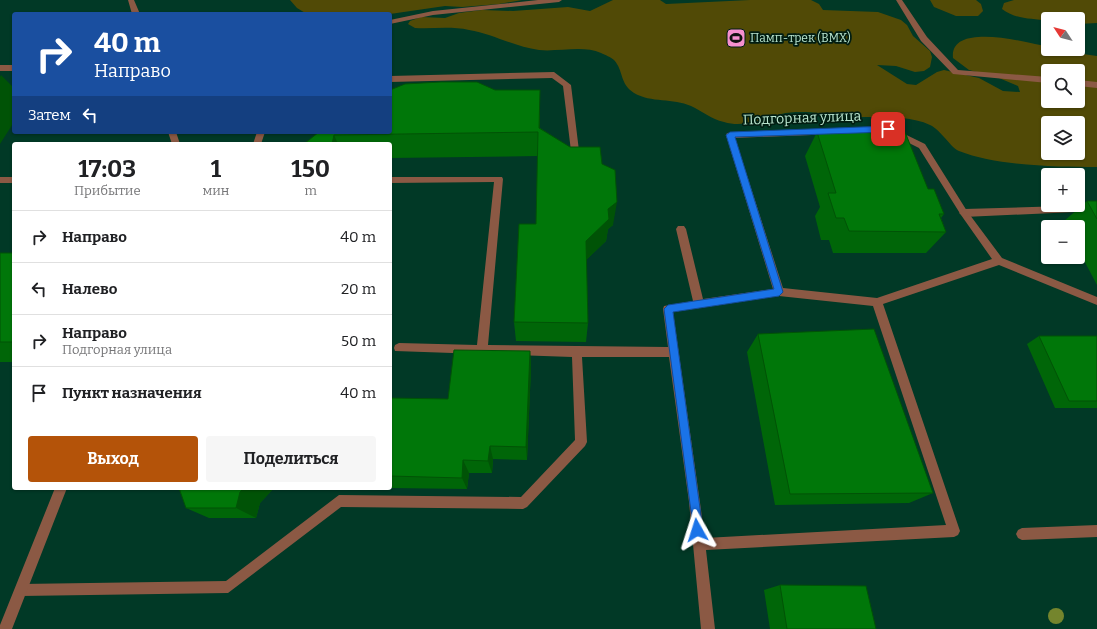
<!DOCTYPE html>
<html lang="ru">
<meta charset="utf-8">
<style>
:root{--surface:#fff;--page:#f6f6f6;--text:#202124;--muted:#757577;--line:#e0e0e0;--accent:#b45309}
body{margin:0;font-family:Bitter,serif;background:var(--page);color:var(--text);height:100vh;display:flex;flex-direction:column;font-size:15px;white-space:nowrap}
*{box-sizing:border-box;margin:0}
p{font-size:13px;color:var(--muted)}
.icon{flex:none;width:22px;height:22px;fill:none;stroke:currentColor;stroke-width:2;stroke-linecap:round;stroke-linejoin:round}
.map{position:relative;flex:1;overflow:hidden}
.sheet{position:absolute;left:12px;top:142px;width:380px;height:348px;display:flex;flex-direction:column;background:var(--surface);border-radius:4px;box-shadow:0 1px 3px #0004}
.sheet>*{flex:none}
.top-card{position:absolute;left:12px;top:12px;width:380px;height:122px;border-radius:4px;box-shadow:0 1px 3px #0004;background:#1a4fa0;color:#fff;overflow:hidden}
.needle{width:26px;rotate:306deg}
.controls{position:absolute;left:1041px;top:12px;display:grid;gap:8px}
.controls a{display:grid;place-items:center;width:44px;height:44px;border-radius:4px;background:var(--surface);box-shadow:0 1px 3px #0004;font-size:20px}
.pin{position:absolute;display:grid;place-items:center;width:34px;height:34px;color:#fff;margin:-17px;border-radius:8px;box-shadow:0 2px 6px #0006}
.me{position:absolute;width:44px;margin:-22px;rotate:354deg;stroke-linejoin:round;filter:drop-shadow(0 0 3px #0008)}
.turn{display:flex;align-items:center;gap:14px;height:84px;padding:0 16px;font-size:18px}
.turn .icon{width:52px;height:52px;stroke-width:2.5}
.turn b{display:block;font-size:28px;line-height:34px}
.then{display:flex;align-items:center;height:38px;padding:0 16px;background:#0003;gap:8px;font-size:15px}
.eta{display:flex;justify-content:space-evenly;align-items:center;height:68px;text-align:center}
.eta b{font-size:24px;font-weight:700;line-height:28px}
.cta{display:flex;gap:8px;margin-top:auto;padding:8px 16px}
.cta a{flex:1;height:46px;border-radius:4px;background:var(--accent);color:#fff;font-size:16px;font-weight:700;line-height:46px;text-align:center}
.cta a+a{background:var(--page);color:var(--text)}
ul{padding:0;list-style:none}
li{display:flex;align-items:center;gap:12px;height:52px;padding:0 16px;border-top:1px solid var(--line)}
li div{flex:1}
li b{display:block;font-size:15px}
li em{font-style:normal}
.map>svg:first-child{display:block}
.green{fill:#514a06;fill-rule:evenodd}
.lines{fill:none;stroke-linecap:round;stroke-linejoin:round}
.service{fill:#8b5944;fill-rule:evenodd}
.minor{fill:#8b5944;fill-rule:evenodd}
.tertiary{fill:#8b5944;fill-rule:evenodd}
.tree{fill:#74852d}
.wall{fill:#006608}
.shaded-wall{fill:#005306}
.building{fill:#007709;stroke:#005306}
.route{fill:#1a73e8;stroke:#114b97}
.labels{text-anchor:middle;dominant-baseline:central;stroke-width:3.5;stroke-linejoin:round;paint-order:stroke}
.far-poi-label{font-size:12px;fill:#bae5cf;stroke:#011d12;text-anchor:start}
.street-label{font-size:14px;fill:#bae5cf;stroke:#011d12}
</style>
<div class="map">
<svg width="1097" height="629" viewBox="0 0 1097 629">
<rect width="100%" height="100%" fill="#013926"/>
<path class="green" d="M 290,0 L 522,0 L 499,4 L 462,7 L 445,6 L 390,14 L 307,14 L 297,8 Z
M 613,0 L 660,0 L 666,4 L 750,0 L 811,0 L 819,4 L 823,10 L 878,12 L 901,20 L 907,25 L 913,36 L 930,51 L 932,57 L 930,67 L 924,71 L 915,72 L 896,66 L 877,65 L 907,84 L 916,85 L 937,72 L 944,70 L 979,78 L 1003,91 L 1020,92 L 1018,86 L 999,78 L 969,70 L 953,58 C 949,21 1030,43 1048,47 L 1048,49 L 1097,56 L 1097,167 C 1057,167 996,166 959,151 C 951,148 941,130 930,125 C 905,113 869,119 842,116 C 835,116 828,113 821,113 C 808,112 793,111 781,114 C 762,119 744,128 724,122 C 711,119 702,111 691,106 C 673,98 651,103 634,93 C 619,83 624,71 614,60 C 611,57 605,55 601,53 C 583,45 559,52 539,50 C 515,47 493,34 469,30 C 451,26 433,29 415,28 L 408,24 L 410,21 L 421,17 L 445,18 L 459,13 L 482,10 L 513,11 L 568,7 L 590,11 ZM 1048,71 L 1078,71 L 1078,101 L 1048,101 ZM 1048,123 L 1078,123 L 1078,153 L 1048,153 Z
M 930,0 L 976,0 L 981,4 L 983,11 L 978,16 L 956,16 L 934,7 Z
M 1014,0 L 1097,0 L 1097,23 L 1078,24 L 1078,19 L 1048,19 L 1048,21 C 1031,18 1017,20 1002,9 L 1004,3 Z"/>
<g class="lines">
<path class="service" d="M 538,0 L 562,0 L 559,2 L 433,15 L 390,24 L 390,20 L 433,11 Z
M 896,0 L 902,0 L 927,37 L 958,70 L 1048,77 L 1048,83 L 953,74 L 921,41 Z
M 0,65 L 14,65 L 14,71 L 0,71 Z
M 554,72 L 571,85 L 580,159 L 576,162 L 572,159 L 563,86 L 552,78 L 390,82 L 390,76 Z
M 1078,80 L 1097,82 L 1097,88 L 1078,86 Z
M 888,126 L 925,144 L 967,211 L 1002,258 L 1097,297 L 1097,305 L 999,265 L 883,304 L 960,531 L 958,535 L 954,537 L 706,550 L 715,629 L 701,629 L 689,502 L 669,357 L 582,357 L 587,442 L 585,446 L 527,507 L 523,509 L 341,507 L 228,593 L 21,596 L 17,594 L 15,590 L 17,586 L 21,584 L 226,581 L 339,495 L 521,497 L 575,440 L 572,357 L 395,351 L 394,348 L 395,345 L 399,343 L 477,345 L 494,182 L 390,183 L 390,177 L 502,177 L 503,179 L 488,345 L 668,347 L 663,309 L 664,306 L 693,301 L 676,229 L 678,226 L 684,226 L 686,229 L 703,299 L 773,289 L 726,135 L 727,133 ZM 887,132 L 919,148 L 961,215 L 992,259 L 877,298 L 783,288 L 735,138 ZM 779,296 L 873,306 L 946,525 L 705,538 L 673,312 Z
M 257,132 L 265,132 L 261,144 L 253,144 Z
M 0,177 L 14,177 L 14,183 L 0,183 Z
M 1097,525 L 1097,537 L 1022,540 L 1018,538 L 1016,534 L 1018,530 L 1022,528 Z"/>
<path class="minor" d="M 1097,205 L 1097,211 L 964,217 L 959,213 L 964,209 Z"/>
<path class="tertiary" d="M 128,0 L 134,0 L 140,14 L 132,14 Z
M 168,132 L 176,132 L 180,144 L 172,144 Z
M 55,488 L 67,488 L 12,629 L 0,629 L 0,625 Z"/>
</g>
<circle class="tree" cx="1056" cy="616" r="8"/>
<path class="wall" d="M 540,115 L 540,128 L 570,147 L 602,164 L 613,225 L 608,229 L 606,241 L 586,260 L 588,323 L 586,342 L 516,341 L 514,322 L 536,224 L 538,156 L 390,158 L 390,144 L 304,144 L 319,132 Z
M 817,132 L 928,189 L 944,214 L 941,218 L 946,232 L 926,253 L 833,253 L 829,240 L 821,240 L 815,216 L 820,207 L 805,156 Z
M 1087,201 L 1097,201 L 1097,285 L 1078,249 L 1078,227 L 1066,227 L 1063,222 Z
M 0,253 L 14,253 L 14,362 L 0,362 Z
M 758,334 L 933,493 L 909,503 L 775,505 L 747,352 Z
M 1039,336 L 1097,336 L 1097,408 L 1055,408 L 1027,344 Z
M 530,351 L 531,368 L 527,460 L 493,459 L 492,473 L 469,473 L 467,489 L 390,488 L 390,398 L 448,399 Z
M 168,488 L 274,488 L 260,503 L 256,518 L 209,518 L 186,508 L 179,489 L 170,489 Z
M 780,585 L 876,629 L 770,629 L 764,590 Z"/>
<path class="shaded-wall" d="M 1,75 L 14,88 L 14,122 L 0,144 L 0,77 Z
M 540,90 L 540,152 L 539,128 Z
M 334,135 L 338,144 L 332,144 Z
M 617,202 L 613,225 L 608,229 L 606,241 L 584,262 L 586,241 L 608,209 Z
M 530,351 L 531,368 L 527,460 L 526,447 Z
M 490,446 L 493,459 L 492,473 L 488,461 Z
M 463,460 L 469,473 L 467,489 L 462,478 Z
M 244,488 L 274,488 L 260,503 L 256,518 L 236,508 L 240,492 Z"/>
<path class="building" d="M 441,82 L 477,82 L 495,90 L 540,90 L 539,128 L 570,147 L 600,147 L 602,164 L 615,170 L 617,202 L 608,209 L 609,219 L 586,241 L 588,323 L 514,322 L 519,224 L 536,224 L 538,132 L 334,135 L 332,144 L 304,144 L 319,132 L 390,132 L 390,90 L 405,84 Z
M 817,132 L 905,132 L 928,189 L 934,189 L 944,214 L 939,214 L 946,232 L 849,231 L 844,218 L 836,218 L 828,193 L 836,193 Z
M 1087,201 L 1097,201 L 1097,219 Z
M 0,253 L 14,253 L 14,342 L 0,342 Z
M 874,329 L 933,493 L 790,494 L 758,334 Z
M 1039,336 L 1097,336 L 1097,401 L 1069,401 Z
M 454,350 L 530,351 L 526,447 L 490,446 L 488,461 L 463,460 L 462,478 L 390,476 L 390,398 L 448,399 Z
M 179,488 L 244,488 L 240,492 L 236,508 L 186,508 Z
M 780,585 L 866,586 L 876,629 L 787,629 Z"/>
<path class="route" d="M 888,126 L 892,129 L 888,132 L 735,137 L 783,292 L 779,296 L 673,312 L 703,530 L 701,534 L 697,535 L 694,534 L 664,309 L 668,305 L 774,289 L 726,135 L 730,132 Z"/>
<defs>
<g id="stadium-square" transform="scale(1)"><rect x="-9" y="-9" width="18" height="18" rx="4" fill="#f690cf" stroke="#011d12"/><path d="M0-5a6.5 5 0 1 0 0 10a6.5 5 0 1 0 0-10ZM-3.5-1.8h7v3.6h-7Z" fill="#111"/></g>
</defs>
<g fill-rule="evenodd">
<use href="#stadium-square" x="736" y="38"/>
</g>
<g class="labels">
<g class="far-poi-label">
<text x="750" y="38">Памп-трек (BMX)</text>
</g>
<g class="street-label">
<text transform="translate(802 118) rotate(-2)">Подгорная улица</text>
</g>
</g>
</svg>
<div class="controls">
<a><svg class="needle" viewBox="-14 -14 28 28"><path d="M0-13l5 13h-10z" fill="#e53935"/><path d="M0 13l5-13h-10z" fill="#757577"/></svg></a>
<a><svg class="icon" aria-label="search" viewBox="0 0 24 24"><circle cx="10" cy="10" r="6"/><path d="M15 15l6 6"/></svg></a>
<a><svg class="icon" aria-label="layers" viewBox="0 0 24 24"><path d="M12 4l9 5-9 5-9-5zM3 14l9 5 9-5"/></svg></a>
<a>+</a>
<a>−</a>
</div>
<div class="pin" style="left:888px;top:129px;background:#d93025"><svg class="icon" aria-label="arrive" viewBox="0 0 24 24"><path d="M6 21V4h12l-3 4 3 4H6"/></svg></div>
<svg class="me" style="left:697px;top:530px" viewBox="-20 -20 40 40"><path d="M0-17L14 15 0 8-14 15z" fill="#1a73e8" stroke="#fff" stroke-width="4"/></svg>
<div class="top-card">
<div class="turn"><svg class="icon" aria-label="right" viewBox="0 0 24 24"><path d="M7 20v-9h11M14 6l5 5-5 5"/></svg><div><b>40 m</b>Направо</div></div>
<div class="then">Затем<svg class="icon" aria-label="left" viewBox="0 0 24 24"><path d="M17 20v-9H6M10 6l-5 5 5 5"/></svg></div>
</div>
<section class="sheet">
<div class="eta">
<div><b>17:03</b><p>Прибытие</p></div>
<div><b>1</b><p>мин</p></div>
<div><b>150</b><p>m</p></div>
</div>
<ul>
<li><svg class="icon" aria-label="right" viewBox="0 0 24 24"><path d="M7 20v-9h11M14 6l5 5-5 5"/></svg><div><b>Направо</b></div><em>40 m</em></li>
<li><svg class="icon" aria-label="left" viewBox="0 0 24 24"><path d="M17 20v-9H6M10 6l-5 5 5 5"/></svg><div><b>Налево</b></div><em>20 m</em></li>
<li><svg class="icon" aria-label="right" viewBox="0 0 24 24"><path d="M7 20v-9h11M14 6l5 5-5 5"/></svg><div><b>Направо</b><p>Подгорная улица</p></div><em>50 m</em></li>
<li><svg class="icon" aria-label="arrive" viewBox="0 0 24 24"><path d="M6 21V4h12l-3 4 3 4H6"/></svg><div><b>Пункт назначения</b></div><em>40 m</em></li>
</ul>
<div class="cta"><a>Выход</a><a>Поделиться</a></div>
</section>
</div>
